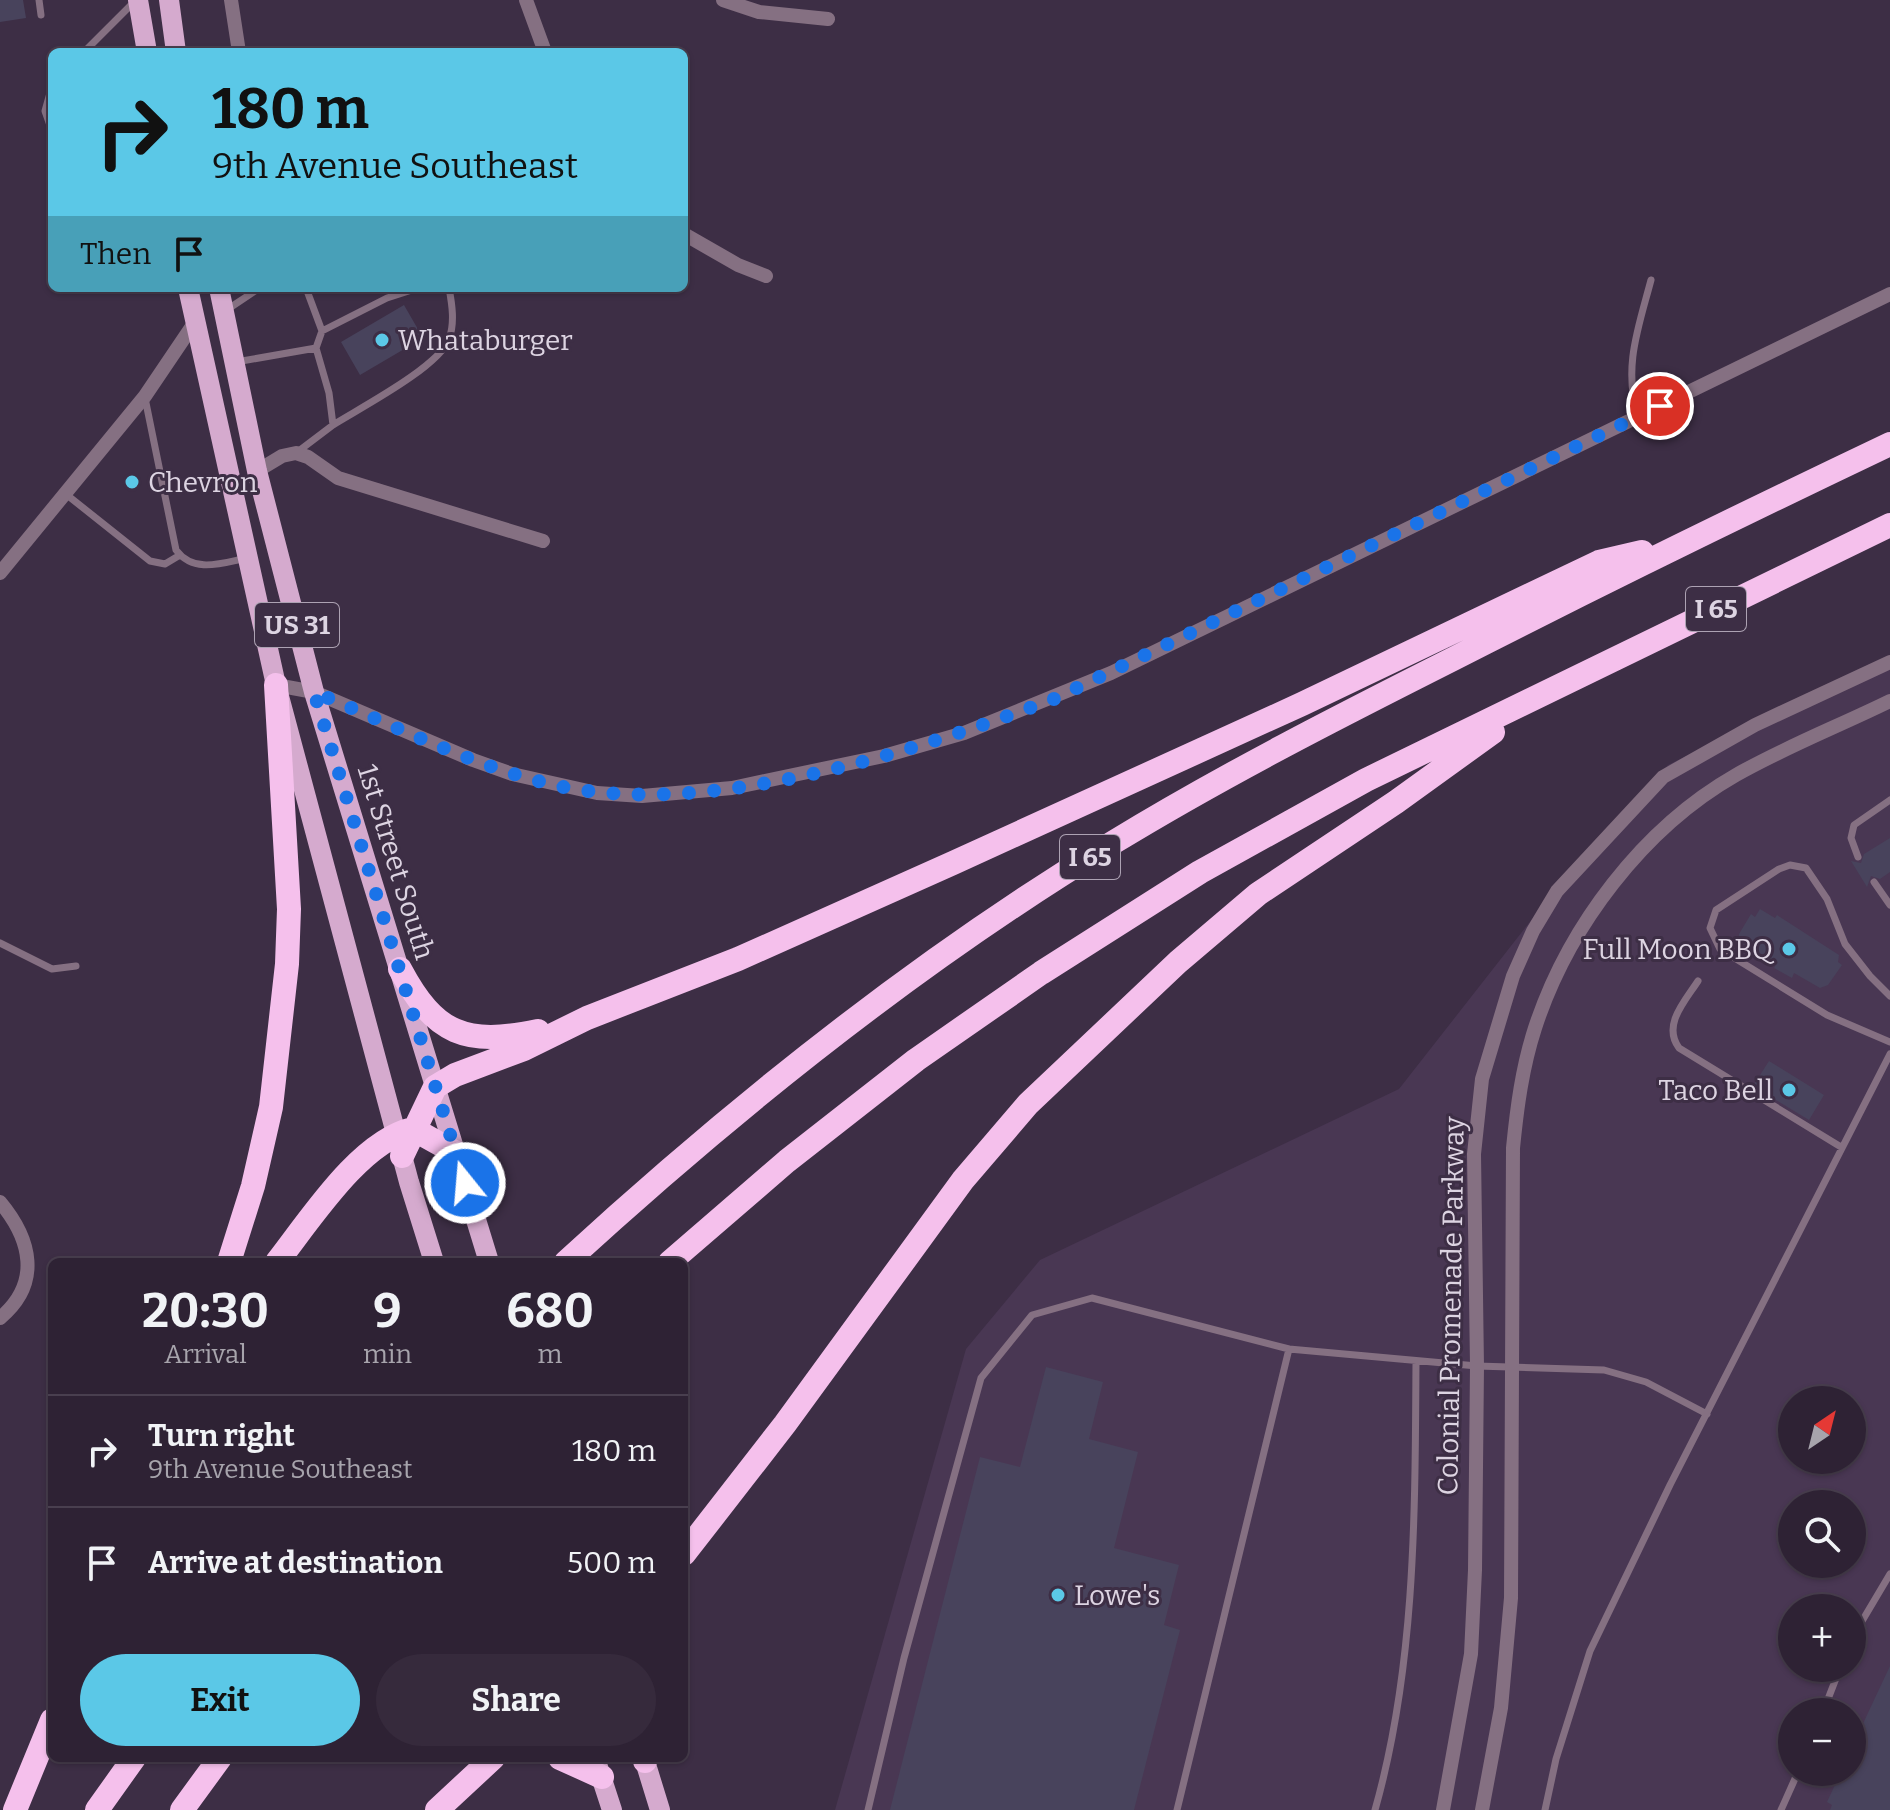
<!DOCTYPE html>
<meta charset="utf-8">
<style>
:root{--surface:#2e2234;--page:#362a3c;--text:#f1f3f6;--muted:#a7a4ac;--line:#493f4f;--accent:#5bc8e7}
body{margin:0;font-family:Bitter,serif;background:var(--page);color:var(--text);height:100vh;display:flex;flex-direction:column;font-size:30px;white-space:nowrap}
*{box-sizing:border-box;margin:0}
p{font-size:26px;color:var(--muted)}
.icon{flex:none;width:44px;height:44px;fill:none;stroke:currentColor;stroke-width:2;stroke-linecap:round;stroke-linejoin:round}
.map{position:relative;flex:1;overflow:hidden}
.sheet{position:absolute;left:48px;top:1258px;width:640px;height:504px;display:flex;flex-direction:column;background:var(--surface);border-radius:12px;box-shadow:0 2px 6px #0004,0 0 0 2px var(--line)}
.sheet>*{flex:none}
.banner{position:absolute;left:48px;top:48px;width:640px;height:244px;border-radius:12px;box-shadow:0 2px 6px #0004,0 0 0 2px var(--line);background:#5bc8e7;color:#111;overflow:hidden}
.needle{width:52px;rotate:35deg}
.fabs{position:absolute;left:1778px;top:1386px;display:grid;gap:16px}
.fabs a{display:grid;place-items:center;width:88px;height:88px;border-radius:50%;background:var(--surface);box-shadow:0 2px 6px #0004,0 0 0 2px var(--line);font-size:40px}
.pin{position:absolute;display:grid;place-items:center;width:68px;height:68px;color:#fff;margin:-34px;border:4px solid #fff;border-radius:50%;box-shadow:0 2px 8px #0007}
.me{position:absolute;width:88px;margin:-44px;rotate:343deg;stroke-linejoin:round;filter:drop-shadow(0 0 6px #0008)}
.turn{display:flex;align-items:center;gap:28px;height:168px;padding:0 32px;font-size:36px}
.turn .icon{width:104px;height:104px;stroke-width:2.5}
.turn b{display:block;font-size:56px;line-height:68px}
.then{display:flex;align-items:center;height:76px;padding:0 32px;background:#0003;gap:16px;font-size:30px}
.eta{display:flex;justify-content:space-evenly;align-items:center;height:136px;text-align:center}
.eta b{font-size:48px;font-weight:700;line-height:56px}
.primary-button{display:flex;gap:16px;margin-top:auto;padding:16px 32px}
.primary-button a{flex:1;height:92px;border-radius:48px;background:var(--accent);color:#111;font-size:32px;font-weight:700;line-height:92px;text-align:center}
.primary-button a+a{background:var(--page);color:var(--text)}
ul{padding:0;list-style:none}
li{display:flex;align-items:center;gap:24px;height:112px;padding:0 32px;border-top:2px solid var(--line)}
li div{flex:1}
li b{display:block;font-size:30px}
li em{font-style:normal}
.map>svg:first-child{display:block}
.built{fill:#493753;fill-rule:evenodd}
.building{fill:#48435c}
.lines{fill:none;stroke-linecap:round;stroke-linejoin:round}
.lane{stroke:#857082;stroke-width:7}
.street{stroke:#857082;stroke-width:14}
.primary{stroke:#d5aace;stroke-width:20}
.highway{stroke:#f5c0ec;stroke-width:24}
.route{stroke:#1a73e8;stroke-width:14;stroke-dasharray:0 25.2}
.poi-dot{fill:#5bc8e7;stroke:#3d2e45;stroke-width:3}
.labels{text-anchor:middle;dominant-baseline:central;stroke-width:6;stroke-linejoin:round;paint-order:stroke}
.shield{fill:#3d2e45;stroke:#ada2b3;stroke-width:2}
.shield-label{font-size:26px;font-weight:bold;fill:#ddd4e2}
.poi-label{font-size:28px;fill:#ddd4e2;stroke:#3d2e45;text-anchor:start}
.street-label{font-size:28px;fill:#ddd4e2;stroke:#3d2e45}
</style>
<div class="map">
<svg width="1890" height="1810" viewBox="0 0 1890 1810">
<rect width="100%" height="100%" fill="#3d2e45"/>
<path class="built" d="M 1890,655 L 1890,1810 L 835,1810 L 966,1349 L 1040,1260 L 1399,1089 L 1536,914 L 1668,765 ZM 1792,1400 L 1852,1400 L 1852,1460 L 1792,1460 ZM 1792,1504 L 1852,1504 L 1852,1564 L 1792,1564 ZM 1792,1608 L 1852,1608 L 1852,1668 L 1792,1668 ZM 1792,1712 L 1852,1712 L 1852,1772 L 1792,1772 Z"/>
<path class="building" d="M 0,0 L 23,0 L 26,18 L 0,22 Z
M 404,305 L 423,338 L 360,375 L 341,342 Z
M 1890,838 L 1890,872 L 1880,879 L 1871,876 L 1867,887 L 1851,861 L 1861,863 L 1864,854 Z
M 1760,909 L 1775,918 L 1777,915 L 1839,955 L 1838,962 L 1842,965 L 1828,985 L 1820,988 L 1794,973 L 1792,978 L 1774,968 L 1777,963 L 1739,942 L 1739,934 L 1751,914 L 1755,917 Z
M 1769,1061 L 1824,1095 L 1809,1120 L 1753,1086 Z
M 1046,1367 L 1103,1382 L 1089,1439 L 1138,1452 L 1114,1548 L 1179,1565 L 1164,1625 L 1180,1630 L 1134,1810 L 890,1810 L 980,1457 L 1020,1467 Z
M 1890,1666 L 1890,1810 L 1830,1810 L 1832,1805 L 1827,1802 L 1841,1772 L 1852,1772 L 1852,1747 Z"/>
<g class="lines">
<path class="lane" d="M 39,0 L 41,15
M 84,52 L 134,2
M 52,86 L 45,111 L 52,131
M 306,288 L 322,331 L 316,348
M 228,309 L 258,289 L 276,288
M 322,331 L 387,298 L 418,288
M 236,362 L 316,348 L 329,393 L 333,425 C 360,408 439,367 449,339 C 455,323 452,304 449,288
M 145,398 L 176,550 C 194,574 222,563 247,558
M 1638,417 C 1623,367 1638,329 1651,280
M 296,453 L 333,425
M 67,495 L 150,561 L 165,564 L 180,555
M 1858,857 L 1851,838 L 1854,825 L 1890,800
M 1874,882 L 1890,905
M 0,943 L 52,969 L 76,966
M 1698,981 C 1685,1001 1662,1025 1679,1048 L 1841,1147
M 1890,996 L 1870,976 L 1845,944 L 1827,899 L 1806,868 L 1790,865 L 1779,869 L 1716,910 L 1710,928 L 1720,949 L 1827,1015 L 1890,1042
M 1852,1638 L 1890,1574
M 1823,1712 L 1840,1668
M 868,1810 L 904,1658 L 981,1378 L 1032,1315 L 1092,1298 L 1289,1349
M 1177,1810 L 1289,1349 L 1477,1366 L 1604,1370 L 1646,1382 L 1707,1414
M 1375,1810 C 1416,1665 1415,1511 1416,1361
M 1545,1810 L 1556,1759 L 1590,1651 L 1670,1485 L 1890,1054
M 1781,1810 L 1798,1772"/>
<path class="street" d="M 231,0 L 239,52
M 526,0 L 545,52
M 723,0 L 759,12 L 828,19
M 684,234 L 738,265 L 766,276
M 257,471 L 282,456 L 296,453 L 308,457 L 338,478 L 543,541
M 0,573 L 145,396 L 195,322
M 276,685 L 314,692 L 473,760 L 512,774 L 597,793 L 642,796 L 732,788 L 884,756 L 964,733 L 1111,673 L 1890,294
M 0,1202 C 31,1239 42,1283 0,1318
M 1443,1810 L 1471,1654 L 1475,1570 L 1477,1366 L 1474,1154 L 1482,1079 L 1513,976 L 1533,931 L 1557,891 L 1663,777 L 1755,725 L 1890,662
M 1482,1810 L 1501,1708 L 1511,1598 L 1513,1148 C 1517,1108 1522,1068 1535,1028 C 1568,927 1643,828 1736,775 C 1785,747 1839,726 1890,701"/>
<path class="primary" d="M 138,0 L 147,52
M 169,0 L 176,52
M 188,288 L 276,685 L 409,1182 L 434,1262
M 219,288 L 257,471 L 314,692 L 489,1262
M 595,1758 L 612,1810
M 644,1758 L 660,1810"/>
<path class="highway" d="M 400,969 C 435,1035 466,1046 538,1031
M 402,1156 L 435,1087 L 455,1075 L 524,1049 L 587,1018 L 738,959 L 953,863 L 1302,704 L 1599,562 L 1642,552
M 229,1262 L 253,1186 L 271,1107 L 287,964 L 289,909 L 276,685
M 277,1262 C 310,1220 360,1141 413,1129 L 456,1153
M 566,1262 C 735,1107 917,961 1114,842 C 1224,775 1338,717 1453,659 C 1598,585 1743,514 1890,444
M 670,1262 L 787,1161 L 916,1060 L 1041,973 L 1200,872 L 1366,780 L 1890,525
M 684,1554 L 785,1424 L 963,1180 L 1028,1104 L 1178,962 L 1258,894 L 1396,802 L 1493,732
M 560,1758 L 602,1777
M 645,1761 L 645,1758
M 15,1810 L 52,1720
M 97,1810 L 134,1758
M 182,1810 L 220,1758
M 437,1810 L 493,1758"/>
</g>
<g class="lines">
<path class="route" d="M 465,1183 L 314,692 C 394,725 473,767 558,786 C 711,818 910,753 1054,699 L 1660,406"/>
</g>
<g class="poi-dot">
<circle cx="382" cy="340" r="8"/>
<circle cx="132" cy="482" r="8"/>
<circle cx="1789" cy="949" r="8"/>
<circle cx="1789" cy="1090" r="8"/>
<circle cx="1058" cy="1595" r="8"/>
</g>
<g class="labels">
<g class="shield">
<rect x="1686" y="587" width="60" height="44" rx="6"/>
<rect x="255" y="603" width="84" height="44" rx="6"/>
<rect x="1060" y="835" width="60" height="44" rx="6"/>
</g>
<g class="shield-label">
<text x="1716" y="609">I 65</text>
<text x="297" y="625">US 31</text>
<text x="1090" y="857">I 65</text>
</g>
<g class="poi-label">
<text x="398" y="340">Whataburger</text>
<text x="148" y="482">Chevron</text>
<text x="1773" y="949" text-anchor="end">Full Moon BBQ</text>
<text x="1773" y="1090" text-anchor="end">Taco Bell</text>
<text x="1074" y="1595">Lowe's</text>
</g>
<g class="street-label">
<text transform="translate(396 862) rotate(73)">1st Street South</text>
<text transform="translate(1451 1306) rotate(-89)">Colonial Promenade Parkway</text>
</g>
</g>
</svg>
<div class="fabs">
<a><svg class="needle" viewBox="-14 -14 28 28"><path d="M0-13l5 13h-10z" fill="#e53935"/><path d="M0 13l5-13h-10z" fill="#a7a4ac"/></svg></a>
<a><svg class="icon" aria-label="search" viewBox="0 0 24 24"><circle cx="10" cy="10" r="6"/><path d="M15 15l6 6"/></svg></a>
<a>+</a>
<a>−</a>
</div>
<div class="pin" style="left:1660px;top:406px;background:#d93025"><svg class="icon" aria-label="arrive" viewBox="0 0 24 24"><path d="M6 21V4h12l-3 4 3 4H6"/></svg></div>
<svg class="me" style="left:465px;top:1183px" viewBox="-20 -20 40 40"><circle r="17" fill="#1a73e8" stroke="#fff" stroke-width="3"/><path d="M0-11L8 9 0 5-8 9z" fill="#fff"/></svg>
<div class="banner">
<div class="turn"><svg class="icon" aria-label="right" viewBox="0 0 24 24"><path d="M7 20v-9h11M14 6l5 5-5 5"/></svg><div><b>180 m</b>9th Avenue Southeast</div></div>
<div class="then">Then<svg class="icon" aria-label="arrive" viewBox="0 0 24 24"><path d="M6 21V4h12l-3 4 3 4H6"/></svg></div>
</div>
<section class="sheet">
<div class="eta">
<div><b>20:30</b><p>Arrival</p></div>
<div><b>9</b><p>min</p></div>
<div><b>680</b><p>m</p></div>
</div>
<ul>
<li><svg class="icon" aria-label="right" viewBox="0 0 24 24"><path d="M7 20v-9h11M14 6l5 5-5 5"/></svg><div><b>Turn right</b><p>9th Avenue Southeast</p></div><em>180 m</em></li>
<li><svg class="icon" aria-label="arrive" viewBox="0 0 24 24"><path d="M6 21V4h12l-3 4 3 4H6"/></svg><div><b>Arrive at destination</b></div><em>500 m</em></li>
</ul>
<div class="primary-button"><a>Exit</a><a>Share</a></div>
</section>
</div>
